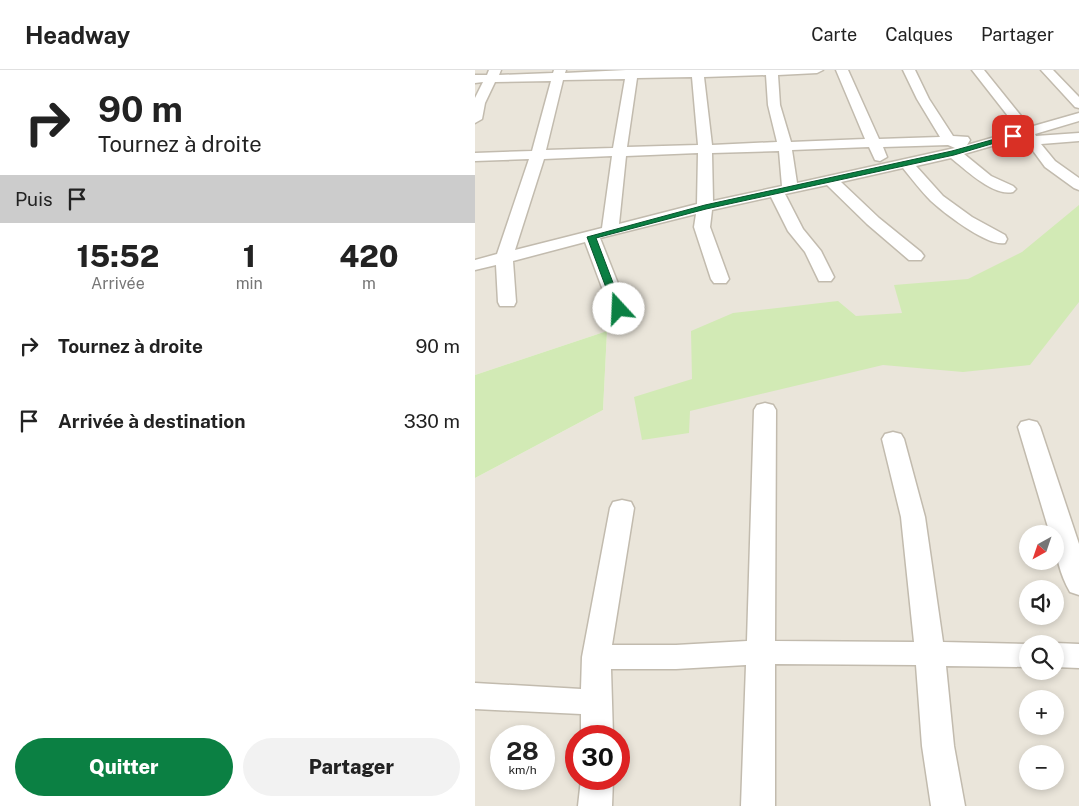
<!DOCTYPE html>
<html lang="fr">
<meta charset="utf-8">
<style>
:root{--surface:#fff;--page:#f2f2f2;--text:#222;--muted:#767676;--line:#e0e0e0;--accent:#0b8043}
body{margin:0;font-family:"Public Sans",sans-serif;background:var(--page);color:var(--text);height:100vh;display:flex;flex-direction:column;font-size:19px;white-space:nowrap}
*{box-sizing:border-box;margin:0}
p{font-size:16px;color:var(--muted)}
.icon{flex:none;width:28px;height:28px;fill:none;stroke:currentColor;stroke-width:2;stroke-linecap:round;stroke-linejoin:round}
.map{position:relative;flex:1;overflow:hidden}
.sheet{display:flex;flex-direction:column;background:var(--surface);width:475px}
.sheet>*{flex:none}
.top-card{background:#fff;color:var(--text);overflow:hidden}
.needle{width:32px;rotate:220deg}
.tools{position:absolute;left:544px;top:455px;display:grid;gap:10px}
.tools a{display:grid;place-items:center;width:45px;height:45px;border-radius:50%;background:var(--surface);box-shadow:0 2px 8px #0003;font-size:25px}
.speed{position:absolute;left:15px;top:655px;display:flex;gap:10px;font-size:25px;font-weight:700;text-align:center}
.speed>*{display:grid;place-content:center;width:65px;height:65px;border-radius:50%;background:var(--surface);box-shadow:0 2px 8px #0003;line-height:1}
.speed small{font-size:12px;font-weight:400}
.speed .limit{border:8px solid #d22;background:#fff;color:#111}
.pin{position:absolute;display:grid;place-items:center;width:42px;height:42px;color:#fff;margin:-21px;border-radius:10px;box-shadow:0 2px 8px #0006}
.me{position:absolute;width:55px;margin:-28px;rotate:340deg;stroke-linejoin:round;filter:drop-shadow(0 0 4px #0008)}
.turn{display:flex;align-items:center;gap:18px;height:105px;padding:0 15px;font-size:22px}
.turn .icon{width:65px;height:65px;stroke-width:2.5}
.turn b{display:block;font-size:35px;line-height:42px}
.then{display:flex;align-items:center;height:48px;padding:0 15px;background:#0003;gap:10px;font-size:19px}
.eta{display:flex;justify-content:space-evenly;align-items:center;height:85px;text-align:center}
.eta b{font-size:30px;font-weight:800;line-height:35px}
.action{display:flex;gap:10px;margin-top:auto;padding:10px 15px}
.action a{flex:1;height:58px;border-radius:30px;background:var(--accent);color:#fff;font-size:20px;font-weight:800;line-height:58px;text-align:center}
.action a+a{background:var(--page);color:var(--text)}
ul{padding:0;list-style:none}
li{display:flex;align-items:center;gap:15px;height:75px;padding:0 15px}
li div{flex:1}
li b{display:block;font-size:19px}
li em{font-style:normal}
header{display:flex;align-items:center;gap:30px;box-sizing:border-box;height:70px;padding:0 25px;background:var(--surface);border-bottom:1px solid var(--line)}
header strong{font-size:24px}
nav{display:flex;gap:28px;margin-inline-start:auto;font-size:18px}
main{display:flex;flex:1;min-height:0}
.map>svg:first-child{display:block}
.residential{fill:#eae5da;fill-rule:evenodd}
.green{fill:#d2eab5}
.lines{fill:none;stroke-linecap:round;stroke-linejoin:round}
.minor-casing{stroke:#c2bbae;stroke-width:3}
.minor{fill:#fff;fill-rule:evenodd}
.route{fill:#0b8043;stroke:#07532c}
</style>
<header>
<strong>Headway</strong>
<nav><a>Carte</a><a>Calques</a><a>Partager</a></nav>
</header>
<main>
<section class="sheet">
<div class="top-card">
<div class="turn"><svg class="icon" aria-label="right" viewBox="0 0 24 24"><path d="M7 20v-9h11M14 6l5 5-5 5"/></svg><div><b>90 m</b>Tournez à droite</div></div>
<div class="then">Puis<svg class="icon" aria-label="arrive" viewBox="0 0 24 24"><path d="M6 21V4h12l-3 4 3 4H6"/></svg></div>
</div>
<div class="eta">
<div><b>15:52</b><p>Arrivée</p></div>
<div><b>1</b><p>min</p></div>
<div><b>420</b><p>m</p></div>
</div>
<ul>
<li><svg class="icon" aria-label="right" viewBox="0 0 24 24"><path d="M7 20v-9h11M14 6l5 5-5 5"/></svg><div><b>Tournez à droite</b></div><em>90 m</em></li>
<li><svg class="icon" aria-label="arrive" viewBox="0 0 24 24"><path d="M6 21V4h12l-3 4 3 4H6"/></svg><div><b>Arrivée à destination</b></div><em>330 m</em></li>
</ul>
<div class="action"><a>Quitter</a><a>Partager</a></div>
</section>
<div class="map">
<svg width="604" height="736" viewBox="0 0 604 736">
<rect width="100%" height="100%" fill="#f6f3ec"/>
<path class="residential" d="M 0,0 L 604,0 L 604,736 L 0,736 L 0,408 L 128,340 L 132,261 L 0,305 ZM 552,464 L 580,464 L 580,491 L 552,491 ZM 552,519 L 580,519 L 580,546 L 552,546 ZM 552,574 L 580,574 L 580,601 L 552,601 ZM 552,629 L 580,629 L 580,656 L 552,656 ZM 26,666 L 69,666 L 69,709 L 26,709 ZM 101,666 L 144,666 L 144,709 L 101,709 ZM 552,684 L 580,684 L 580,711 L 552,711 Z"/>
<path class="green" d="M 604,135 L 604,232 L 555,295 L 488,302 L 408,295 L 215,341 L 214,363 L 167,370 L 159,327 L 217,309 L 216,261 L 258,243 L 363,231 L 381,246 L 427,243 L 419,215 L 493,209 L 547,182 Z
M 132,261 L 128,340 L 0,408 L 0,305 Z"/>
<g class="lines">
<g class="minor-casing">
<path id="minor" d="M 14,0 L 26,0 L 24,5 L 78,3 L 79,0 L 91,0 L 90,3 L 151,0 L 348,0 L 342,3 L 303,5 L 305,35 L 316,72 L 390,69 L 361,0 L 373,0 L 404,69 L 465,67 L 442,29 L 428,0 L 440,0 L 454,29 L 478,66 L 493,67 L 495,70 L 492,75 L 544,60 L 497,0 L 509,0 L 555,57 L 604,43 L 604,51 L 560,64 L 561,66 L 604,63 L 604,71 L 566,74 L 580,91 L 604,108 L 604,120 L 599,118 L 570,97 L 548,67 L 489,84 L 516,106 L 538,116 L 541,119 L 538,122 C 519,127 491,100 476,88 L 441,96 L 468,126 L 497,147 L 530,165 L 532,169 L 530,173 C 513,177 469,143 456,131 C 446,121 437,109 428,98 L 366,112 L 404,148 L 446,182 L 449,186 L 446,190 L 434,190 L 392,154 L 352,115 L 310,124 L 328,159 L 346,181 L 359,207 L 356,211 L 344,211 L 330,182 L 313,161 L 296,127 L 237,140 L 235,157 L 254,209 L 251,213 L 239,213 L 236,209 L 219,157 L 221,144 L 125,168 L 153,239 L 151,243 L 137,243 L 135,239 L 110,172 L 38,191 L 41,232 L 39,236 L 25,236 L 23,232 L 21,195 L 0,200 L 0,190 L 22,184 L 54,89 L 0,91 L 0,83 L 57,81 L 76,11 L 20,12 L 10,33 L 7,49 L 0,53 L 0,28 L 8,12 L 0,13 L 0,5 L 12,5 ZM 291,5 L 293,35 L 302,72 L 237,75 L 229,7 ZM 217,7 L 223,75 L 152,77 L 162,8 ZM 150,9 L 138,78 L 71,80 L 88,10 ZM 473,75 L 480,78 L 322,113 L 317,80 L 394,77 L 400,90 L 405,91 L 412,87 L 408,77 ZM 304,81 L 307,116 L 238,131 L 237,83 ZM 223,83 L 222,134 L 144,154 L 151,86 ZM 137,86 L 127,158 L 40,180 L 69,89 Z
M 566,0 L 578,0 L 604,27 L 604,38 L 600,37 Z
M 290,333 L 298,335 L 301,340 L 300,571 L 439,572 L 426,447 L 407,369 L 410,364 L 418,362 L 426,364 L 429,369 L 450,447 L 468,572 L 553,574 L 552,597 L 471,596 L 479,676 L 490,736 L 456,736 L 447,676 L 441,595 L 300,594 L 300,736 L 266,736 L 271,595 L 201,599 L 136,599 L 138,666 L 106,666 L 106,644 L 0,639 L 0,613 L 106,619 L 107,587 L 135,438 L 138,432 L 147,430 L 156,432 L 159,438 L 137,575 L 201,575 L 272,571 L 279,340 L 282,335 Z
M 554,350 L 562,352 L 565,357 L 604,474 L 604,525 L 595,522 C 585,505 580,484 580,464 L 575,464 L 543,357 L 546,352 Z
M 580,573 L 604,574 L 604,598 L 580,597 Z
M 106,709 L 138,709 L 137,736 L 103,736 Z"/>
</g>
<use href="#minor" class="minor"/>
</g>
<path class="route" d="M 538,64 L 540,67 L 479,85 L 231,139 L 121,168 L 148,239 L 144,242 L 139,239 L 112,167 L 230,135 L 477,81 Z"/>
</svg>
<div class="tools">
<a><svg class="needle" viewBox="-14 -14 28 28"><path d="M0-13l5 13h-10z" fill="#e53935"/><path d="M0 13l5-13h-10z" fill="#767676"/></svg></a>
<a><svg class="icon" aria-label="sound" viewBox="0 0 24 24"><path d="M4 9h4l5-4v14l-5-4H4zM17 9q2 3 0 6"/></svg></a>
<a><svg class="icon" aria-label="search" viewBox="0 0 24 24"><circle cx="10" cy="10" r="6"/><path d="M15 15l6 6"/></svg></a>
<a>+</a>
<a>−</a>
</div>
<div class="speed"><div>28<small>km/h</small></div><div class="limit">30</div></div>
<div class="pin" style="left:538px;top:66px;background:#d93025"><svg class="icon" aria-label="arrive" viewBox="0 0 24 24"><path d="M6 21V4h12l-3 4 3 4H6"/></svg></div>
<svg class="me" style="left:144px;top:239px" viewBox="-20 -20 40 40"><circle r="19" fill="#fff"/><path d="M0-13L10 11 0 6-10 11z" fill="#0b8043"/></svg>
</div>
</main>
